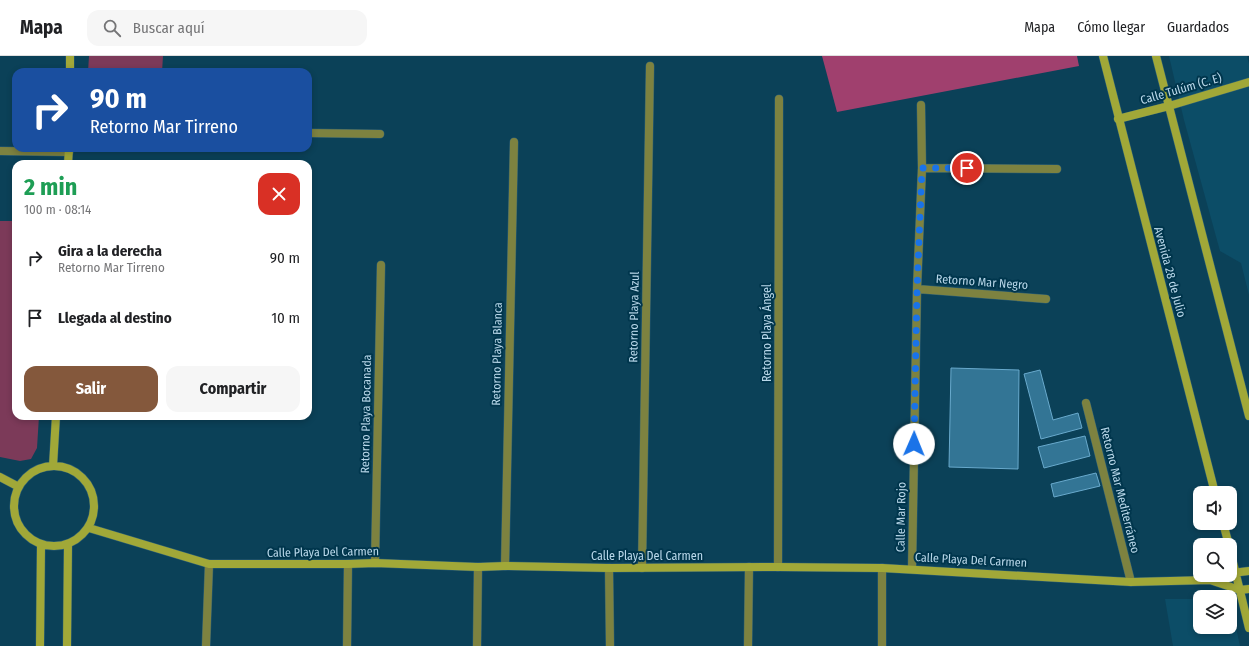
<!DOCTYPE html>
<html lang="es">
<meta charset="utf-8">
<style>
:root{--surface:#fff;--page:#f6f6f6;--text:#202124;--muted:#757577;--line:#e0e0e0;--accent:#84583c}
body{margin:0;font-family:"Fira Sans Condensed",sans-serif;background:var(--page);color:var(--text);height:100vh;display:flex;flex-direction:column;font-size:15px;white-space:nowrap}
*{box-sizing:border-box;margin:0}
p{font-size:13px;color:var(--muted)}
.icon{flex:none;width:22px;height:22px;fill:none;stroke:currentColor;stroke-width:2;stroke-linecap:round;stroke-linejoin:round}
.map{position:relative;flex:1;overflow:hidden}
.panel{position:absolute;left:12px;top:104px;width:300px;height:260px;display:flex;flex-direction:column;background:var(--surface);border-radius:12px;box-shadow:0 2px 6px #0003}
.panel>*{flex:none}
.hud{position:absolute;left:12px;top:12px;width:300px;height:84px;border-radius:12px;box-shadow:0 2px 6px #0003;background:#1a4fa0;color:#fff;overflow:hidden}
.tools{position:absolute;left:1193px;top:430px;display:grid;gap:8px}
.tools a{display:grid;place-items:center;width:44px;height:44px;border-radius:8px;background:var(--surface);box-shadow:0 2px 6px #0003;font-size:20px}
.pin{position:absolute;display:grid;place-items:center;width:34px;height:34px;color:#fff;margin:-17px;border:2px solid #fff;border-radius:50%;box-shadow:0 1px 4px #0007}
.me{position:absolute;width:44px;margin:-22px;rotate:1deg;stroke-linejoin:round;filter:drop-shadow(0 0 3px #0008)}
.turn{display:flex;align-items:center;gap:14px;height:84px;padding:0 12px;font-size:18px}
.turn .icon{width:52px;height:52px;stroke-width:2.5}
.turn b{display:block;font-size:28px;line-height:34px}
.round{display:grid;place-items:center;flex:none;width:42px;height:42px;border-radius:12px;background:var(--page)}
.summary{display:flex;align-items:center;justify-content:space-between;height:68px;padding:0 12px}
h1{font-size:24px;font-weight:700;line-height:30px;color:#1e9e55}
.primary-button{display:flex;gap:8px;margin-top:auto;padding:8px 12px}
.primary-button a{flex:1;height:46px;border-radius:12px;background:var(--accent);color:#fff;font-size:16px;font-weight:700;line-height:46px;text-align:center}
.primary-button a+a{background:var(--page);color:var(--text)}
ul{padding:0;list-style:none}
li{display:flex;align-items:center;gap:12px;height:60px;padding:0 12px}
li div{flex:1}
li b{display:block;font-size:15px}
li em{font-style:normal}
header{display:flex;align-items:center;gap:24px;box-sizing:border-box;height:56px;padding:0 20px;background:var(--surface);border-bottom:1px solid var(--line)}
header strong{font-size:19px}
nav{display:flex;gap:22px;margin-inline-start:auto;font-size:14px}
.search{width:280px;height:36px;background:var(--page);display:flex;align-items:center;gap:10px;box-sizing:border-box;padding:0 14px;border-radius:12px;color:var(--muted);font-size:15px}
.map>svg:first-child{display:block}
.built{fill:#0c4d67}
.green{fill:#7c3a59}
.forest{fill:#a0406e}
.building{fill:#337595;stroke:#69aacd}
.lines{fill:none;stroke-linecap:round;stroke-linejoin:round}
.street-casing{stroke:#2e5f75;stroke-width:9}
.secondary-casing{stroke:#2e5f75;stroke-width:9}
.street{stroke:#7d8240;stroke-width:8}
.secondary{stroke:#a1a838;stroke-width:8}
.route{stroke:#1a73e8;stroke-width:7;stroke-dasharray:0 12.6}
.labels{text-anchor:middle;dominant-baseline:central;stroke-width:4;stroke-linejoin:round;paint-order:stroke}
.street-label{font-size:12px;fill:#b9d8ea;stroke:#00364d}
</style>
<header>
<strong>Mapa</strong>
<div class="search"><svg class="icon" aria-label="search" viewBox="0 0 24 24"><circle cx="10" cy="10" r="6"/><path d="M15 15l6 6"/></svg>Buscar aquí</div>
<nav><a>Mapa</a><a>Cómo llegar</a><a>Guardados</a></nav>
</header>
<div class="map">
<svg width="1249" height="590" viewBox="0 0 1249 590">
<rect width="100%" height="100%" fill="#0b4158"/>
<path class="built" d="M 1169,0 L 1247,0 L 1249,8 L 1249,239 L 1241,207 L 1220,195 L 1184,64 Z
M 1165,543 L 1200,543 L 1200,571 L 1230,571 L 1230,544 L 1240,590 L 1173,590 Z"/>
<path class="green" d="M 89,0 L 163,0 L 162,16 L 88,16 Z
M 0,165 L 16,165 L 16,360 L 39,360 L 37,392 L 31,403 L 20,405 L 0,401 Z"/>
<path class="forest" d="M 822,0 L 1077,0 L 1079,10 L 837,56 Z"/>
<path class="building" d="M 951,312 L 1019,314 L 1018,413 L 949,411 Z
M 1040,314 L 1053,364 L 1078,357 L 1082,372 L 1041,383 L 1024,318 Z
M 1085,380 L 1090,400 L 1044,412 L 1038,391 Z
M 1096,417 L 1100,430 L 1054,441 L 1051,428 Z"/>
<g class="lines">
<g class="street-casing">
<path id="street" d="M 308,77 L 380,78
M 0,95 L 69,96
M 922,112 L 1057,113
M 917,233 L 1046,243
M 1086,347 L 1131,526
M 375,507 L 381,209
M 505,510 L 514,86
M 778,511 L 779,43
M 609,512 L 610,590
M 642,512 L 650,10
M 912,513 L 917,233 L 922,112 L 921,49
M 206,590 L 209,508
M 347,590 L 348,508
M 477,590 L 478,511
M 748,590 L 749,511
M 882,590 L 882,512"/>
</g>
<g class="secondary-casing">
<path id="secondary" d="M 1103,0 L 1215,437
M 1156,0 L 1249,360
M 70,16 L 70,0
M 1118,63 L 1169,50 L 1249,26
M 68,108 L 69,92
M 53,410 L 56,360
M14 450a40 40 0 1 1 80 0a40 40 0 1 1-80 0Z
M 0,421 L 19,431
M 1223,467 L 1229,489
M 89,472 L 209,508 L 348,508 L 375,507 L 478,511 L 505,510 L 609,512 L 778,511 L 882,512 L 1131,526 L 1210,524 L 1226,519
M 1230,494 L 1249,572
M 1232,517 L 1249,515
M 1210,524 L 1240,534 L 1249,533
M 40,590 L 41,488
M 67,590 L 68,488"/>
</g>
<use href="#street" class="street"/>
<use href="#secondary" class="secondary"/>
</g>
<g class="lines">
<path class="route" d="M 914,388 L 917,233 L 922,112 L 967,112"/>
</g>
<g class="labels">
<g class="street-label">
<text transform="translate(1181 33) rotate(-16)">Calle Tulúm (C. E)</text>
<text transform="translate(1170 216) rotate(75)">Avenida 28 de Julio</text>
<text transform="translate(982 226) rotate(4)">Retorno Mar Negro</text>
<text transform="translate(634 261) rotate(-89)">Retorno Playa Azul</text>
<text transform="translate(767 277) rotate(-90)">Retorno Playa Ángel</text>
<text transform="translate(497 298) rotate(-89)">Retorno Playa Blanca</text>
<text transform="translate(366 358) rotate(-89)">Retorno Playa Bocanada</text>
<text transform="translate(1120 434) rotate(76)">Retorno Mar Mediterráneo</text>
<text transform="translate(901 461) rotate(-89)">Calle Mar Rojo</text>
<text transform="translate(323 496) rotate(-1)">Calle Playa Del Carmen</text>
<text x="647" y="500">Calle Playa Del Carmen</text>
<text transform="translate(971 504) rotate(3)">Calle Playa Del Carmen</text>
</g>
</g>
</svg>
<div class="tools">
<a><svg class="icon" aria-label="sound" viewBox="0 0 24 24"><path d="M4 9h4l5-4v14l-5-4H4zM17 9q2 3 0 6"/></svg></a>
<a><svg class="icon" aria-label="search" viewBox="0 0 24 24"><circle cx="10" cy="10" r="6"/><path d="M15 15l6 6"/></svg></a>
<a><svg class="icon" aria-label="layers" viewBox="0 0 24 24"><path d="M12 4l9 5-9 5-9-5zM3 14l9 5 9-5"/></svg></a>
</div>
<div class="pin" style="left:967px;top:112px;background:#d93025"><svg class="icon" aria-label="arrive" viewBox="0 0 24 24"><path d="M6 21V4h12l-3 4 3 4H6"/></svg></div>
<svg class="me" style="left:914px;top:388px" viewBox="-20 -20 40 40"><circle r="19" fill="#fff"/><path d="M0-13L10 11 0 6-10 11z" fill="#1a73e8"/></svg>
<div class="hud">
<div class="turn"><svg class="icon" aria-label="right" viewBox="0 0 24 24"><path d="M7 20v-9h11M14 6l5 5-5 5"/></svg><div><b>90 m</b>Retorno Mar Tirreno</div></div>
</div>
<section class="panel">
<div class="summary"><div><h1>2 min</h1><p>100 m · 08:14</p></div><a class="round" style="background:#d93025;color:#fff"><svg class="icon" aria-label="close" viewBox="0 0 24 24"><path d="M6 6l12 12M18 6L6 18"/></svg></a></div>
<ul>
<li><svg class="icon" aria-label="right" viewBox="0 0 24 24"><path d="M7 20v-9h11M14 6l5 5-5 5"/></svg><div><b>Gira a la derecha</b><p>Retorno Mar Tirreno</p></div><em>90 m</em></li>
<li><svg class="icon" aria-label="arrive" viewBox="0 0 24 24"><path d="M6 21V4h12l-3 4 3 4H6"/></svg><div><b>Llegada al destino</b></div><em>10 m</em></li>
</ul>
<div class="primary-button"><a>Salir</a><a>Compartir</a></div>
</section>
</div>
